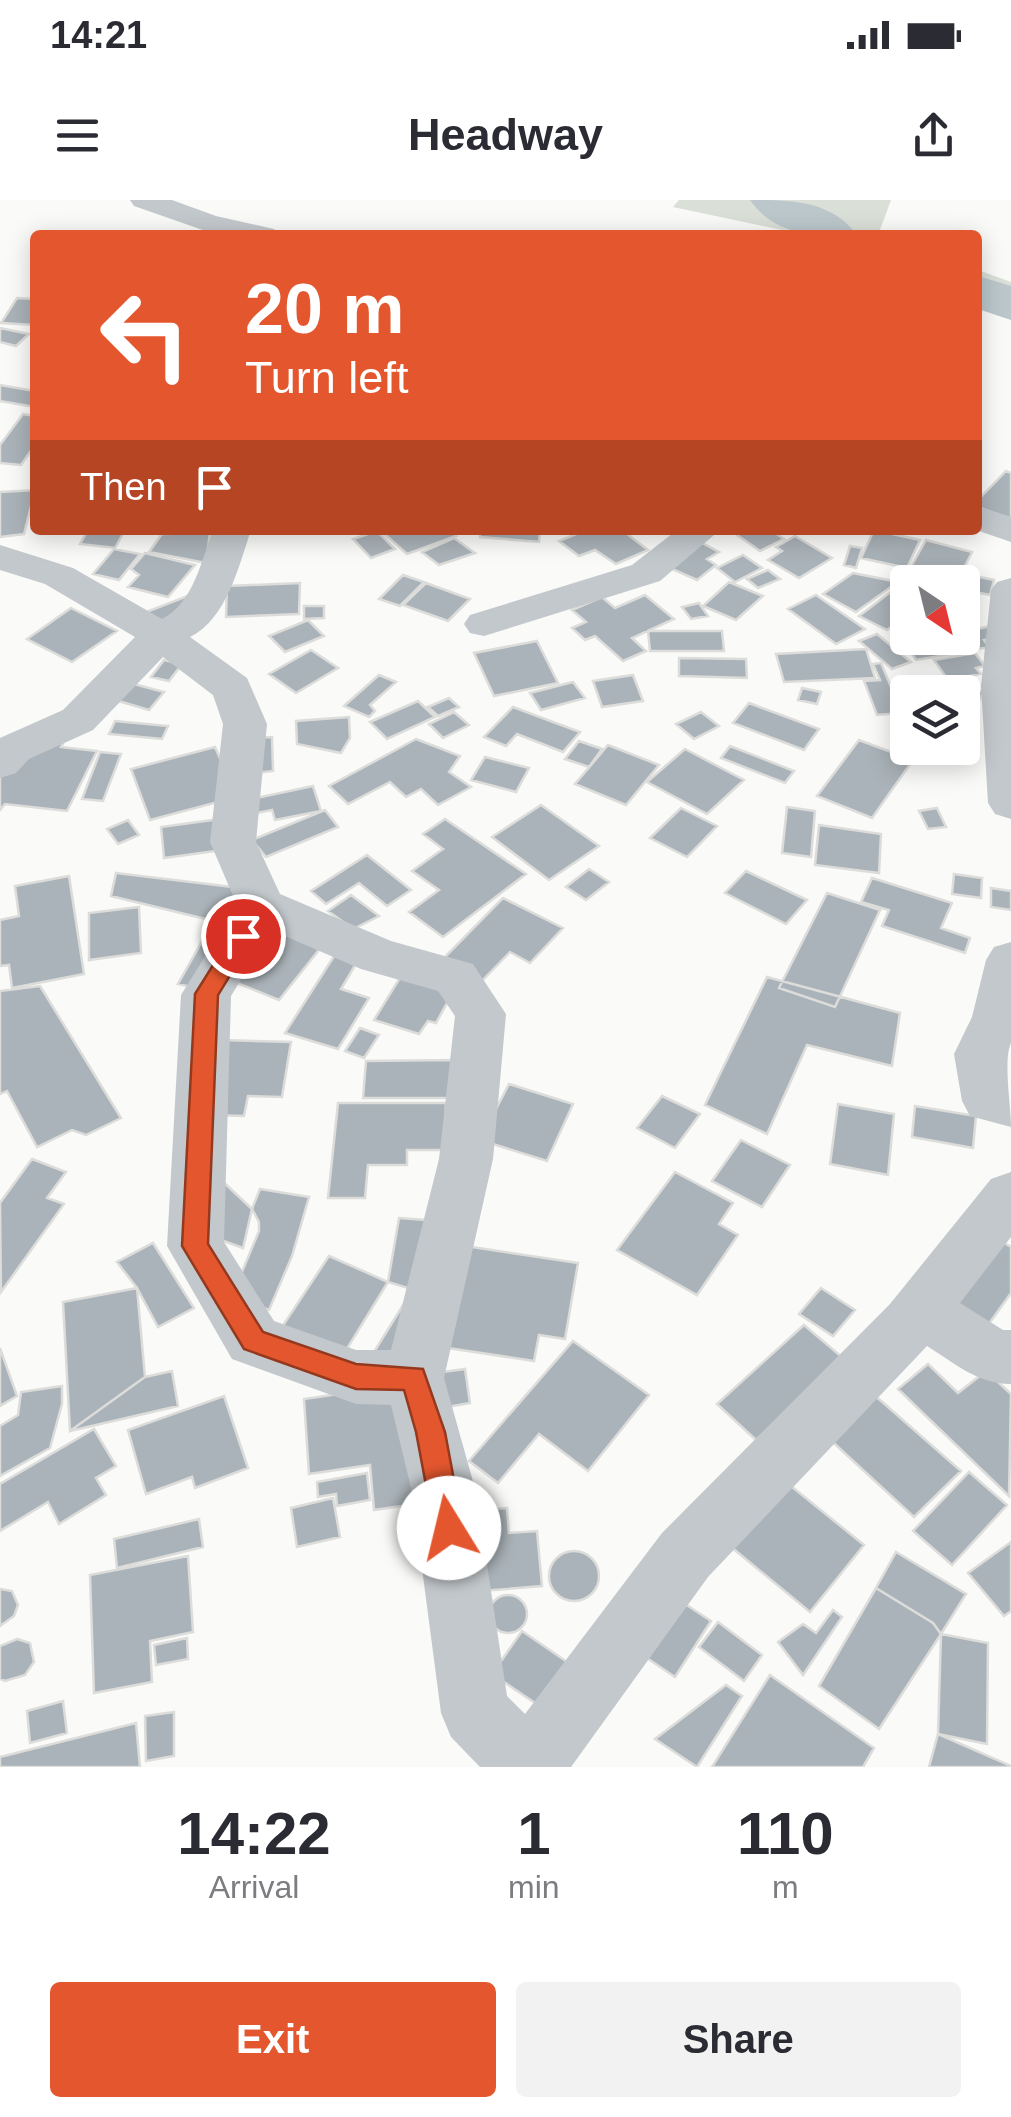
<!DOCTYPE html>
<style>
:root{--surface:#fff;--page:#f2f2f3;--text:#2b2b33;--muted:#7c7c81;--accent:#e4572e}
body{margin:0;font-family:Helvetica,sans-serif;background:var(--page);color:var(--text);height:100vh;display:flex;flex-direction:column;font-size:38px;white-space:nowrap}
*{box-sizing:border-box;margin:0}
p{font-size:32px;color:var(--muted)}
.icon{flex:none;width:55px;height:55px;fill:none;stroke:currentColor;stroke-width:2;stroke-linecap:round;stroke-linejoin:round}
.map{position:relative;height:1567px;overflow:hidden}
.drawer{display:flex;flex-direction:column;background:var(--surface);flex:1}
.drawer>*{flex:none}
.hud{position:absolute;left:30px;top:30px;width:952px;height:305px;border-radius:10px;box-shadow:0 5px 25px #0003;background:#e4572e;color:#fff;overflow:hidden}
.needle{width:65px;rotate:145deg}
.buttons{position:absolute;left:890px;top:365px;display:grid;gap:20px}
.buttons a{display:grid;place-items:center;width:90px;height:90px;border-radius:10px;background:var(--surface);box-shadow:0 5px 25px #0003;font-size:50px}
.pin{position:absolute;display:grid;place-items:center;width:85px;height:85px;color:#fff;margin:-42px;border:5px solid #fff;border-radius:50%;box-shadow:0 2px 10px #0007}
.me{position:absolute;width:110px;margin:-55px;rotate:351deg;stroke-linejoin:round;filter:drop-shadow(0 0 8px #0008)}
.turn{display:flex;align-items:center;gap:35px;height:210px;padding:0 50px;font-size:45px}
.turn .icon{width:130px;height:130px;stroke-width:2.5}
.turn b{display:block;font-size:70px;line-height:85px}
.then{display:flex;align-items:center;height:95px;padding:0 50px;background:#0003;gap:20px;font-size:38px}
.eta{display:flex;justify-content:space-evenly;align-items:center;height:170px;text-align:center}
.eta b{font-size:60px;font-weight:600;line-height:70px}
.cta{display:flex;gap:20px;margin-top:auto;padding:20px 50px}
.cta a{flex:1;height:115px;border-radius:10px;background:var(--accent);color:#fff;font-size:40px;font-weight:600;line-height:115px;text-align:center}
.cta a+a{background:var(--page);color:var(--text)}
.status{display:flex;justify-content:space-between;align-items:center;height:70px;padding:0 50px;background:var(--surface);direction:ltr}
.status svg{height:28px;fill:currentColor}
header{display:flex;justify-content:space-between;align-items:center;height:130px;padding:0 50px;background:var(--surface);font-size:45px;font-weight:600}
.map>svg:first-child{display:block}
.green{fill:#dadfd7}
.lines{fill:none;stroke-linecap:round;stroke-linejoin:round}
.river{fill:#bbc7cb;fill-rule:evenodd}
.building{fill:#aab3b9;stroke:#dcdcda;stroke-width:2.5}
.minor{fill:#c3c8cc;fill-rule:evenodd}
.route{fill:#e4572e;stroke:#94391e;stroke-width:2.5}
</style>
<div class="status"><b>14:21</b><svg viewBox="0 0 49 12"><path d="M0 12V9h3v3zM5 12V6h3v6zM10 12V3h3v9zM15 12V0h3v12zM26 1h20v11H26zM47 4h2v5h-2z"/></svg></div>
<header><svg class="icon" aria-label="menu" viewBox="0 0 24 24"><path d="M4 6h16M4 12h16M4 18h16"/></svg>Headway<svg class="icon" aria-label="share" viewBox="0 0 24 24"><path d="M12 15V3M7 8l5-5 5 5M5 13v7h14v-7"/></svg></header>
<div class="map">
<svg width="1011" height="1567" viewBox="0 0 1011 1567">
<rect width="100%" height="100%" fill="#fafaf8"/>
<path class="green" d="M 679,0 L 891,0 L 878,35 L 806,35 L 673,7 Z
M 978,70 L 1011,82 L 1011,111 L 978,97 Z"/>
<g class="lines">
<path class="river" d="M 750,0 C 790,0 831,0 857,35 C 816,35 777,38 750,0 Z
M 978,76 L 1011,86 L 1011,120 L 978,109 Z"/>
</g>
<path class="building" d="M 17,98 L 35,99 L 35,125 L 1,123 Z
M 0,128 L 29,134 L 16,146 L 0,142 Z
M 0,185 L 35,191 L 35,207 L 0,201 Z
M 23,214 L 35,216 L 35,245 L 21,265 L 0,263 L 0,245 Z
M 1006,271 L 1011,273 L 1011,320 L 978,307 L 978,300 Z
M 35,290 L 24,334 L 0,337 L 0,292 Z
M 88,330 L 125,330 L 115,348 L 80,344 Z
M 380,330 L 449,330 L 456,336 L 407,354 Z
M 480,330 L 540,330 L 539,342 L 480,337 Z
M 586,330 L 622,330 L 648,350 L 616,364 L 595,350 L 579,356 L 559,341 Z
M 730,330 L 771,330 L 784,339 L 760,351 Z
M 874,330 L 920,340 L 907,368 L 861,358 Z
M 377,331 L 395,349 L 371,358 L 353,339 Z
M 210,333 L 206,363 L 149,352 L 162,334 Z
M 795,336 L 832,358 L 799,378 L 768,360 L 782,351 L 776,347 Z
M 454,338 L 475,353 L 439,365 L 422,352 Z
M 695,339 L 719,352 L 707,359 L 716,365 L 697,380 L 663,365 Z
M 926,340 L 972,352 L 957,382 L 909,370 Z
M 850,346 L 862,348 L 856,368 L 844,365 Z
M 114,349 L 140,354 L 119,380 L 93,374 Z
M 145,353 L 195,365 L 168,397 L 128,387 L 139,375 L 131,369 Z
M 743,355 L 762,368 L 735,382 L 717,368 Z
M 768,370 L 780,379 L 758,388 L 747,379 Z
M 853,373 L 898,382 L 856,412 L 823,394 Z
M 403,375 L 424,382 L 400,406 L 379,399 Z
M 913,375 L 927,382 L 908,382 L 908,415 L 887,430 L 859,416 Z
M 975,376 L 994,380 L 990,395 L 970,391 Z
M 729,382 L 763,396 L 736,420 L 703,406 Z
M 300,383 L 299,414 L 226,417 L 227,386 Z
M 426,383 L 470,399 L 448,421 L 403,405 Z
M 190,395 L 189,414 L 154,428 L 141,414 Z
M 645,395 L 674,419 L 632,438 L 646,451 L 623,461 L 595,436 L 585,440 L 572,428 L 586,422 L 572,410 L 602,397 L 615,408 Z
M 816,395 L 865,429 L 836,444 L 788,409 Z
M 699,403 L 708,416 L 691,419 L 682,407 Z
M 304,406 L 324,406 L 324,418 L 304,419 Z
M 71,408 L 117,431 L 72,462 L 27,439 Z
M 968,415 L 977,429 L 991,426 L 998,437 L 984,440 L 989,447 L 965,451 L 957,438 L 962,438 L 962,416 Z
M 308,420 L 324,436 L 285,452 L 269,436 Z
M 908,425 L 908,438 L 954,438 L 964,452 L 916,460 L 894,427 Z
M 648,431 L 722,431 L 724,451 L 650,451 Z
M 877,434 L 911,462 L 892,469 L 859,441 Z
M 537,441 L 558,483 L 494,496 L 474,453 Z
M 866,449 L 875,478 L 784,482 L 776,454 Z
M 311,450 L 338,468 L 296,493 L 269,474 Z
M 975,453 L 985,466 L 976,468 L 981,474 L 948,480 L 934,460 Z
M 679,458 L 746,459 L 747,478 L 679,476 Z
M 164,460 L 182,464 L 169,481 L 151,477 Z
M 881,463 L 902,513 L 877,515 L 864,481 L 880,480 L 873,464 Z
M 379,475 L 396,482 L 370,505 L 375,511 L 369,517 L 344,506 Z
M 633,475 L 643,501 L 602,507 L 593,481 Z
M 926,477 L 983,492 L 974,513 L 962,510 L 962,492 L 919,492 Z
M 573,482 L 585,498 L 541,510 L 530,493 Z
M 130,483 L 164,492 L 149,510 L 115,500 Z
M 802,488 L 821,492 L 817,504 L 798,500 Z
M 449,498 L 459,507 L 438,516 L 428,507 Z
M 418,501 L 435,517 L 387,539 L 370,522 Z
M 749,503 L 819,529 L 804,550 L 733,523 Z
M 513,507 L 580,532 L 563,552 L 517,534 L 506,546 L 484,537 Z
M 454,512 L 469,525 L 443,538 L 429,524 Z
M 701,512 L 719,526 L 694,539 L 676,524 Z
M 349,517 L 350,538 L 341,553 L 297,544 L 296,521 Z
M 115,521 L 168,526 L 162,539 L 109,534 Z
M 272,537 L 273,571 L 248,574 L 247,538 Z
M 416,539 L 460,556 L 449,572 L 471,587 L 438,605 L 421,589 L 406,597 L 390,582 L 348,604 L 329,586 Z
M 65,540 L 61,547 L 97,551 L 67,611 L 5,604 L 0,610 L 0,576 L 29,545 Z
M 859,540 L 913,560 L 872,618 L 817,596 Z
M 579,541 L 602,549 L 589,567 L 565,559 Z
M 608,545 L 659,565 L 626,605 L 575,584 Z
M 730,546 L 794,571 L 785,583 L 721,558 Z
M 215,547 L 237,597 L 150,620 L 131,569 Z
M 685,549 L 744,580 L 707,614 L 647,582 Z
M 100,552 L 121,554 L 103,601 L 82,599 Z
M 485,557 L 529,568 L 516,592 L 471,580 Z
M 313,586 L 321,611 L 275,620 L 272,610 L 251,614 L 247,600 Z
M 541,605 L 599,646 L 549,680 L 492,637 Z
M 787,607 L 815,611 L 811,657 L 782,653 Z
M 681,608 L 717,626 L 687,657 L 650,638 Z
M 937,608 L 946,627 L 928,629 L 919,611 Z
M 325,610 L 338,627 L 266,657 L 252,640 Z
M 220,619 L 223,650 L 164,658 L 161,627 Z
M 445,619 L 526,674 L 443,737 L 409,712 L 439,690 L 412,671 L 443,649 L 423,634 Z
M 128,620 L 139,635 L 118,644 L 107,629 Z
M 819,625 L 881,634 L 879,673 L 815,665 Z
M 367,655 L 411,690 L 387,706 L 359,683 L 326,704 L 311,691 Z
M 589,669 L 609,682 L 586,700 L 566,687 Z
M 746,671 L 807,700 L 786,724 L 725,693 Z
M 116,673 L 241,688 L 222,723 L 111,696 Z
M 954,674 L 982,678 L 981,698 L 952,694 Z
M 69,676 L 84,774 L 12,788 L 9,765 L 0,766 L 0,720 L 19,716 L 15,686 Z
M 872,678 L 952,703 L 941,728 L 970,738 L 965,753 L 882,726 L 889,710 L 861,702 Z
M 991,688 L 1011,691 L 1011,710 L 991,707 Z
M 827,693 L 880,710 L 835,807 L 779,788 Z
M 351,695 L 379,716 L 353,729 L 328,711 Z
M 503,698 L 563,728 L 530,763 L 510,752 L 476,787 L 436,766 Z
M 139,707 L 141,753 L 89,760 L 89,713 Z
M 265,724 L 322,746 L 279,800 L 222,777 Z
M 205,736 L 229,742 L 204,790 L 178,784 Z
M 338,750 L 360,757 L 341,789 L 369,798 L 338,849 L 285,833 Z
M 401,776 L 453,792 L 436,823 L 428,821 L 419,834 L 374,820 Z
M 767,777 L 900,813 L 892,866 L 807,845 L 767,934 L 705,905 Z
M 40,786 L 121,918 L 86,935 L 72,930 L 37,947 L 7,891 L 0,894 L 0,791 Z
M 360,828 L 379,835 L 364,858 L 345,851 Z
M 221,840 L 291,842 L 282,897 L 248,896 L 244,916 L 206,915 Z
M 456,860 L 455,898 L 363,898 L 366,861 Z
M 509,884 L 573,904 L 547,961 L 480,940 Z
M 662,896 L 700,914 L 675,948 L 637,928 Z
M 338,903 L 446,903 L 444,950 L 407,950 L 407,965 L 368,965 L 365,998 L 328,998 Z
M 838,904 L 894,914 L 888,975 L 830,964 Z
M 915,906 L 976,916 L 973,948 L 912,937 Z
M 741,940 L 790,965 L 762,1007 L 712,981 Z
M 32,959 L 66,972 L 47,998 L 64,1004 L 1,1092 L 0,1003 Z
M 675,972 L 733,1003 L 719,1024 L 738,1035 L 697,1095 L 617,1050 Z
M 219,978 L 252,1009 L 243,1048 L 210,1036 Z
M 260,989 L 309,997 L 292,1056 L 269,1110 L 232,1096 L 259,1031 L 259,1022 L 252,1009 Z
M 399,1018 L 439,1021 L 427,1094 L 388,1082 Z
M 997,1039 L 1011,1047 L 1011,1093 L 988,1125 L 950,1101 Z
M 153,1043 L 194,1108 L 158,1127 L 137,1088 L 117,1062 Z
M 452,1044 L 578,1063 L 565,1139 L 539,1135 L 534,1161 L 428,1145 Z
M 329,1056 L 388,1082 L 340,1160 L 278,1133 Z
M 137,1088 L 145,1177 L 70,1231 L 63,1102 Z
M 821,1088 L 855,1110 L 833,1136 L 799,1114 Z
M 405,1102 L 409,1165 L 369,1160 Z
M 804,1125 L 843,1158 L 756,1240 L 717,1204 Z
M 573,1141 L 649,1195 L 588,1271 L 539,1234 L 498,1283 L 469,1261 Z
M 0,1148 L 17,1196 L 0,1206 Z
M 928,1164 L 958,1193 L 986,1171 L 1011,1194 L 1009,1296 L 898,1189 Z
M 465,1169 L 470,1203 L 425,1211 L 420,1175 Z
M 172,1171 L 178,1206 L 70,1231 L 145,1177 Z
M 415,1183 L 429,1302 L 374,1310 L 370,1265 L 309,1274 L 304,1199 Z
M 62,1186 L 62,1204 L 50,1248 L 0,1276 L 0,1226 L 18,1215 L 21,1192 Z
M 872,1193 L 961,1271 L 914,1317 L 825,1235 Z
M 224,1196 L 248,1268 L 195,1288 L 192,1277 L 146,1294 L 128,1230 Z
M 94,1229 L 116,1266 L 96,1278 L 106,1295 L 59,1324 L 48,1302 L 0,1331 L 0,1284 Z
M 969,1272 L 1007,1305 L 952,1365 L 913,1331 Z
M 367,1273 L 370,1300 L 337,1306 L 336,1294 L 318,1297 L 317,1282 Z
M 786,1282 L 864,1345 L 810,1412 L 730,1346 Z
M 333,1298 L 340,1337 L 297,1347 L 291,1308 Z
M 507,1308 L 509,1333 L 537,1331 L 542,1386 L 469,1392 L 465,1311 Z
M 199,1319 L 203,1347 L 117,1368 L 114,1339 Z
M 1011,1342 L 1011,1411 L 1004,1416 L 968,1373 Z
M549 1376a25 25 0 1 1 50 0a25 25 0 1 1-50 0Z
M 896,1352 L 966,1394 L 941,1434 L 933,1423 L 876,1388 Z
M 188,1356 L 193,1432 L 150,1441 L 152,1482 L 94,1493 L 90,1375 Z
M 876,1388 L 933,1423 L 941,1434 L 879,1529 L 819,1486 Z
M 0,1389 L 12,1391 L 18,1405 L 14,1416 L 0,1426 Z
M489 1414a19 19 0 1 1 38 0a19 19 0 1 1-38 0Z
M 676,1398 L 711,1421 L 675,1477 L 641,1454 Z
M 833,1410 L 842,1417 L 803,1475 L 778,1442 L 803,1424 L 816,1433 Z
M 718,1422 L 762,1455 L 744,1481 L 699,1447 Z
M 522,1431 L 573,1466 L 544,1509 L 492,1474 Z
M 941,1434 L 988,1443 L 987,1544 L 938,1534 Z
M 187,1438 L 188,1459 L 156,1465 L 154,1445 Z
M 17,1439 L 30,1443 L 34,1462 L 25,1475 L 5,1481 L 0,1479 L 0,1446 Z
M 770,1475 L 874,1548 L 863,1567 L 712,1567 Z
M 726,1485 L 742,1496 L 697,1567 L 655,1539 Z
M 63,1501 L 67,1533 L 30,1543 L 27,1511 Z
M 174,1512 L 174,1556 L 146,1561 L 145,1516 Z
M 136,1523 L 140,1567 L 0,1567 L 0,1557 Z
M 938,1534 L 1011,1566 L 1011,1567 L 929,1567 Z"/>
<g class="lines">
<path class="minor" d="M 130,0 L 172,0 L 216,16 L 274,29 L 278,35 L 217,35 L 134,6 Z
M 978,306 L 1011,317 L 1011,342 L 976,330 Z
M 213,330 L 251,330 C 239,365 227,419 190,437 L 247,478 L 267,524 L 256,642 L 280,694 L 391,741 L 473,764 L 506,814 L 493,959 L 444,1178 L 476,1292 L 507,1496 L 525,1514 L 662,1333 L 890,1104 L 991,979 L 1011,972 L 1011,1037 L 960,1103 L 1003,1130 L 1011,1130 L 1011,1184 C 978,1184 954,1163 927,1146 L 708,1377 L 571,1567 L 480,1567 L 451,1537 L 441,1513 L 412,1292 L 391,1205 L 356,1204 L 232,1159 L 167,1046 L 181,795 L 237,705 L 210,642 L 223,524 L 213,495 L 163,457 L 93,530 L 29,559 L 16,573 L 0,578 L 0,538 L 63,510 L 135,437 L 45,384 L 0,370 L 0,345 L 73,368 L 162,419 C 193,404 202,359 213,330 ZM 271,730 L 361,769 L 438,791 L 455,816 L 439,959 L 391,1150 L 356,1150 L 274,1121 L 224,1042 L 231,796 Z
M 677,330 L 720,330 L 660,381 L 484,436 L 470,433 L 464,424 L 470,415 L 632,365 Z
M 1011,378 L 1011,619 L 995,614 L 988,603 L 981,486 L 991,390 L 997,382 Z
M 1011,742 L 1011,843 C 1003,860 1011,905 1011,927 L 970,916 L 962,901 L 954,854 L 972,817 L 986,760 L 994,747 Z"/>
</g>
<path class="route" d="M 243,728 L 254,736 L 218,795 L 208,1044 L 263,1132 L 356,1164 L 423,1169 L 445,1232 L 463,1328 L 459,1338 L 449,1343 L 438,1338 L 434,1328 L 416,1232 L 404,1190 L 356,1189 L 244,1149 L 182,1046 L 195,794 L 235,730 Z"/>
</svg>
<div class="buttons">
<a><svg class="needle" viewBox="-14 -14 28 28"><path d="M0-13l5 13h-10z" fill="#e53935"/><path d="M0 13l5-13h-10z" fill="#7c7c81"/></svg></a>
<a><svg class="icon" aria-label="layers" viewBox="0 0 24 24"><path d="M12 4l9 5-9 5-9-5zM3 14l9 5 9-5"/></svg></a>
</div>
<div class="pin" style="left:243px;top:736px;background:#d93025"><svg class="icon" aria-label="arrive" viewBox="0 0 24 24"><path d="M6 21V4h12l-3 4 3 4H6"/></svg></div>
<svg class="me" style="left:449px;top:1328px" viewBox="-20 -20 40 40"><circle r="19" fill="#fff"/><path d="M0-13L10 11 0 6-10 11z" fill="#e4572e"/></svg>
<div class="hud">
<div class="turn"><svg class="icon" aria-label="left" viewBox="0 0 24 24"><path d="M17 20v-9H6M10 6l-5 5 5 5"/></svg><div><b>20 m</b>Turn left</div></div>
<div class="then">Then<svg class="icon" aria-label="arrive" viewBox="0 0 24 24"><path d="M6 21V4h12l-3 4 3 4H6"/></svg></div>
</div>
</div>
<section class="drawer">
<div class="eta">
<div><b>14:22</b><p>Arrival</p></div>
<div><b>1</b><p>min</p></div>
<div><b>110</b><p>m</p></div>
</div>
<div class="cta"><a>Exit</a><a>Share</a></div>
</section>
